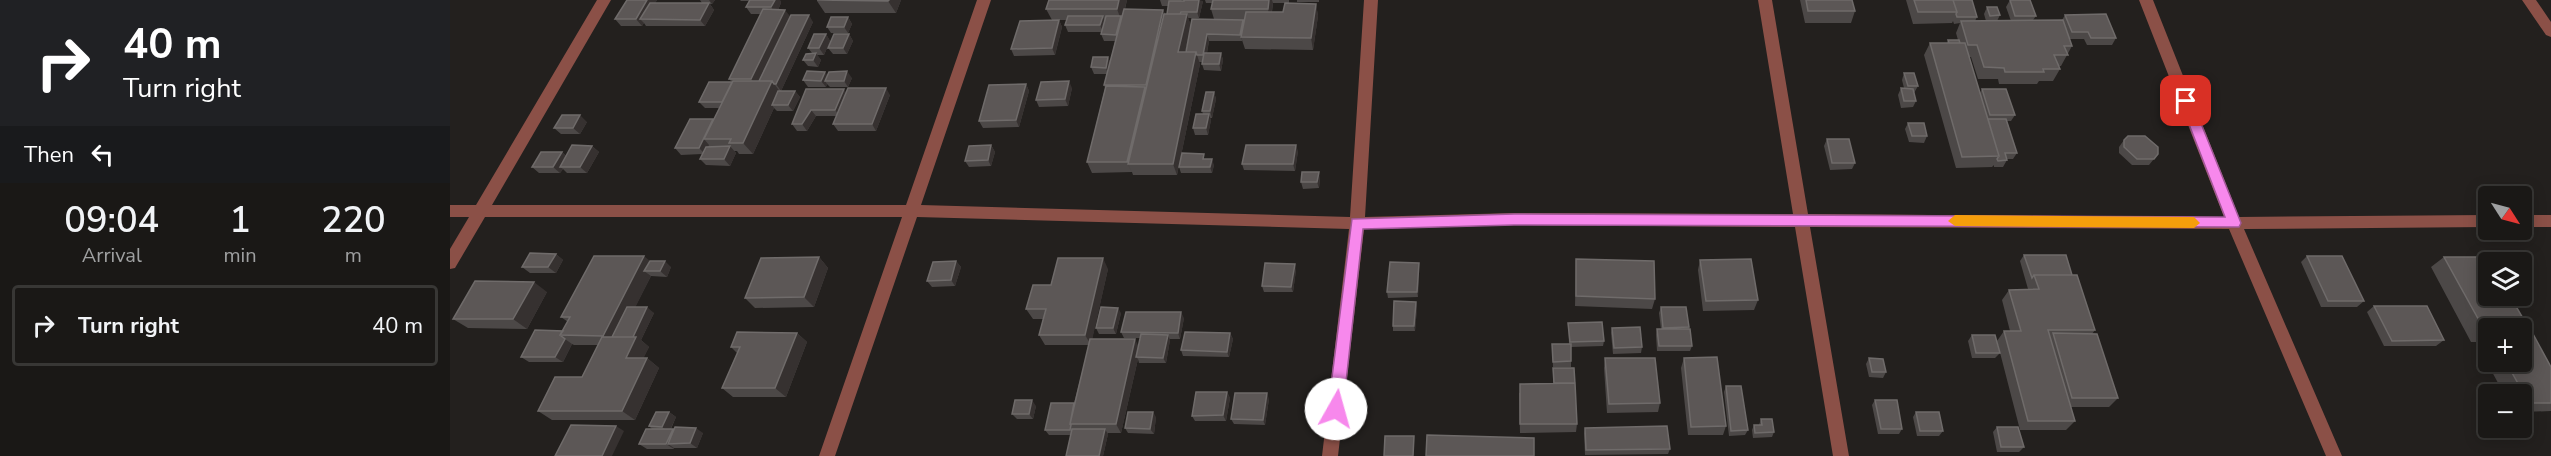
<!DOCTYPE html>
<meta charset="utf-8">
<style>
:root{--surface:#1a1816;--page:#272523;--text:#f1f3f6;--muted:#9fa0a1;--line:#383735}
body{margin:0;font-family:"Nunito Sans",sans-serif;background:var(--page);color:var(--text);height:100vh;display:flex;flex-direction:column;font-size:22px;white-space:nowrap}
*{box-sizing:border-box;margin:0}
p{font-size:20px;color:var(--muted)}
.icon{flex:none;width:33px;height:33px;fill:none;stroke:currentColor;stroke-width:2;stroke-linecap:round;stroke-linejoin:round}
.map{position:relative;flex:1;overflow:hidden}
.sheet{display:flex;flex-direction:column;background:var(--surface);width:450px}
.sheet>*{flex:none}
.banner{background:#202124;color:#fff;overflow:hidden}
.needle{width:39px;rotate:126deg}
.buttons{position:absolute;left:2028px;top:186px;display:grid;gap:12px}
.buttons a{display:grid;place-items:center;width:54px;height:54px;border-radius:6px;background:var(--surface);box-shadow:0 3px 15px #0003,0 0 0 2px var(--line);font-size:30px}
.pin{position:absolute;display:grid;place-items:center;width:51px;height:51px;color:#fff;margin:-26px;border-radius:12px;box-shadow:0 3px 9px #0006}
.me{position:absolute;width:66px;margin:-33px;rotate:7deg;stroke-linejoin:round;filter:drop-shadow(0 0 4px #0008)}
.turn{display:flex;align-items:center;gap:21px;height:126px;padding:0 24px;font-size:27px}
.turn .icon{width:78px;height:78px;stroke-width:2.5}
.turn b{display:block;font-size:42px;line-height:51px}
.then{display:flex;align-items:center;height:57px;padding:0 24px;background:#0003;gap:12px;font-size:22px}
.eta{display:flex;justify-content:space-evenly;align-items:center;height:102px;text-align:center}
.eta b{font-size:36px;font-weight:600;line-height:42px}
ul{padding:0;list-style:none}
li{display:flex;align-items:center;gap:18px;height:81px;margin:0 12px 9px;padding:0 12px;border:3px solid var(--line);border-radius:6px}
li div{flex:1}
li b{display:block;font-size:22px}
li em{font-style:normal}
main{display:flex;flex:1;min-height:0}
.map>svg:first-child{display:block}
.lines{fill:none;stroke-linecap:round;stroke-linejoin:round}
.street{fill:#8b5047;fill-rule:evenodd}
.wall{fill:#4c4847;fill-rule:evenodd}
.shaded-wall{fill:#363130}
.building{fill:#5c5756;stroke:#6f6b6a;stroke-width:1.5}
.route{fill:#f788ec;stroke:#a15899;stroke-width:1.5}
.slow{fill:#f59e0b}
</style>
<main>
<section class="sheet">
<div class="banner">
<div class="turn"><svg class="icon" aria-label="right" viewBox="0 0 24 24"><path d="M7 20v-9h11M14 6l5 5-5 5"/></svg><div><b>40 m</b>Turn right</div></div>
<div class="then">Then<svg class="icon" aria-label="left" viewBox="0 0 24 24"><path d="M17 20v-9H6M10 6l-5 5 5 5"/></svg></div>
</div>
<div class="eta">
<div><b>09:04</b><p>Arrival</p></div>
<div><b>1</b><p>min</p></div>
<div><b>220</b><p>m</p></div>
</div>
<ul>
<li><svg class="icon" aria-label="right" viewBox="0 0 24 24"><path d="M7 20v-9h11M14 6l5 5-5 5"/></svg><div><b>Turn right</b></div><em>40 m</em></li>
</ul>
</section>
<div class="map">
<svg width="2101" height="456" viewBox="0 0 2101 456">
<rect width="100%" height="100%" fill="#23201e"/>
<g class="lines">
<path class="street" d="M 147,0 L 161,0 L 42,205 L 456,205 L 527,0 L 541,0 L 471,205 L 900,217 L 914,0 L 928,0 L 915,217 L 1064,213 L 1343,214 L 1308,0 L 1322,0 L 1358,214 L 1774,217 L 1689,0 L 1703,0 L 1789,217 L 2038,215 L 2038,227 L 1794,229 L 1892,456 L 1876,456 L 1779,229 L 1360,227 L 1399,456 L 1383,456 L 1345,227 L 1064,225 L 914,229 L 888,456 L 872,456 L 899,229 L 467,217 L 385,456 L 369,456 L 452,217 L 35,217 L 5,268 L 0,269 L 0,249 L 19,217 L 0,217 L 0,205 L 26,205 Z
M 2072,0 L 2086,0 L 2101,22 L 2101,37 L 2096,35 Z
M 2072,215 L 2101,215 L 2101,227 L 2072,227 Z"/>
</g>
<path class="wall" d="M 177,0 L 207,0 L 205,3 L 252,3 L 250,0 L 265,0 L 262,4 L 260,4 L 264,10 L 255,26 L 196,26 L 194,23 L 192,26 L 171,26 L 165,19 Z
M 290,0 L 330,0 L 331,3 L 328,10 L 340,17 L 363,22 L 331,91 L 345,91 L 350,97 L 343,111 L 327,111 L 324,108 L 303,154 L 289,154 L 287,151 L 284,151 L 286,153 L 280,166 L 256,165 L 250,159 L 252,154 L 231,155 L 225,148 L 264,119 L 269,108 L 255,108 L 249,102 L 282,82 L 279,79 L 311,14 L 301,14 L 296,7 L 299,1 L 291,1 Z
M 451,0 L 446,13 L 375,13 L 367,1 Z
M 599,0 L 677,0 L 675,9 L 713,10 L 715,14 L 717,14 L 718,6 L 712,6 L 710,0 L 732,0 L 731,1 L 753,1 L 749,18 L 738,18 L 741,26 L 735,52 L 736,52 L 764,19 L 761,9 L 763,3 L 756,3 L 755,0 L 839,0 L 839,3 L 866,4 L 868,16 L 863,50 L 795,49 L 792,40 L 792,41 L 759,41 L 757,53 L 771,53 L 773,60 L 771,71 L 754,70 L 752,64 L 752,62 L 749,62 L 750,64 L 727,175 L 683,175 L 682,172 L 642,173 L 637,162 L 655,88 L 654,85 L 657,74 L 644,74 L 641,67 L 658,57 L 660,62 L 665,41 L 654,41 L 651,34 L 652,32 L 618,32 L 615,25 L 617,20 L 609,20 L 612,27 L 605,55 L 564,56 L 561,49 L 602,20 L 596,9 ZM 823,3 L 835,3 L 833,12 L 822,12 Z
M 847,0 L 869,0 L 869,2 L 847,2 Z
M 1350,0 L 1402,0 L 1405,11 L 1401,23 L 1355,23 Z
M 1456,0 L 1522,0 L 1527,17 L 1525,21 L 1536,21 L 1534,14 L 1537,7 L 1550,15 L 1547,21 L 1561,21 L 1556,7 L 1560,0 L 1586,16 L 1583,20 L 1612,20 L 1615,15 L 1666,38 L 1662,45 L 1637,45 L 1634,39 L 1619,39 L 1622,46 L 1611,66 L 1609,66 L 1610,69 L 1603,81 L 1589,81 L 1587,84 L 1549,84 L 1548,79 L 1528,79 L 1521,57 L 1519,57 L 1530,93 L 1532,89 L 1565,115 L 1561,121 L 1557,121 L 1567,153 L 1563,159 L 1557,159 L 1557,160 L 1553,167 L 1544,167 L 1544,165 L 1542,167 L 1506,168 L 1474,55 L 1480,43 L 1497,43 L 1498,40 L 1508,40 L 1506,33 L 1510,23 L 1504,24 L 1503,21 L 1502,23 L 1463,24 Z
M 398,17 L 402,24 L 398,33 L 381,33 L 377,27 Z
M 376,34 L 380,41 L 374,55 L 367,55 L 371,60 L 368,67 L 358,66 L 353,60 L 362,53 L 358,48 Z
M 399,34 L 403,41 L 397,54 L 383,54 L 378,48 Z
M 1454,73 L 1468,86 L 1464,93 L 1466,101 L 1463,107 L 1451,108 L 1448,95 L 1451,88 L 1454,88 L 1452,80 Z
M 378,75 L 402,78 L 398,87 L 380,87 L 377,84 L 376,87 L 358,87 L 353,80 Z
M 576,84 L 579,91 L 569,127 L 533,128 L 529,121 Z
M 622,88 L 618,106 L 589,107 L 586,100 Z
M 356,89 L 396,93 L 440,95 L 426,131 L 388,131 L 383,124 L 387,116 L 366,116 L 357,131 L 347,131 L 342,124 Z
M 764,92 L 766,99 L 762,118 L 760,118 L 761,120 L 758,135 L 745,135 L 743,128 L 753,114 L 752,111 Z
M 137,122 L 130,134 L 111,134 L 104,128 Z
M 1458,123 L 1477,136 L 1474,143 L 1459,142 L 1455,129 Z
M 1377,139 L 1405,163 L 1402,169 L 1380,170 L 1374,146 Z
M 1674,140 L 1708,154 L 1699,165 L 1682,165 L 1669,153 L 1669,147 Z
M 541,145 L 545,152 L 541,166 L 519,167 L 515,161 Z
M 142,146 L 149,152 L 137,173 L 117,173 L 113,169 L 110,173 L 89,173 L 82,167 L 112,152 L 116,156 Z
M 848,151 L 845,171 L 794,170 L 792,164 Z
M 756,159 L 764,165 L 762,173 L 731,173 L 729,167 Z
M 870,178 L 869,188 L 853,189 L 851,182 Z
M 106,254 L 113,260 L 106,273 L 80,273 L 72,267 Z
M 1574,255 L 1622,275 L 1645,330 L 1642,334 L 1668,398 L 1659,407 L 1621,407 L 1625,421 L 1616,430 L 1570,430 L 1547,341 L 1554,331 L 1560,331 L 1552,300 L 1559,290 L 1578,289 L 1570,261 Z
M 1857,256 L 1914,301 L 1907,307 L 1871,307 L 1851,262 Z
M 369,257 L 378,268 L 364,307 L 305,308 L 295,298 Z
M 1994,257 L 2081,332 L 2079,334 L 2101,367 L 2101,411 L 2072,412 L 2072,394 L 2054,394 L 2027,344 L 2029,342 L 2021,342 L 1981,267 ZM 2038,328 L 2072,328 L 2072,362 L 2038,362 Z
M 1126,259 L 1205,299 L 1202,309 L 1125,306 Z
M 1250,260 L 1308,300 L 1304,310 L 1253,311 L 1248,270 Z
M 200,261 L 221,267 L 217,277 L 201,276 L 185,307 L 204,313 L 191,340 L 199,347 L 193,358 L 197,358 L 209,368 L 185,420 L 102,420 L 88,411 L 132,377 L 148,345 L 124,345 L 122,344 L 113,362 L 79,362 L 71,357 L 113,331 L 118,322 L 111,317 Z
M 506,261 L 511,267 L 505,286 L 482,287 L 477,281 Z
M 969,268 L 968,297 L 938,298 L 937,292 Z
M 658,269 L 642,339 L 689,346 L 690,338 L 674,338 L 671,332 L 734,318 L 730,339 L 719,339 L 720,340 L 716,363 L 689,363 L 688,359 L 671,433 L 658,433 L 658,434 L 653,456 L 616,456 L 621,435 L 599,435 L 595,430 L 624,403 L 639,345 L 595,345 L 589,335 L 593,319 L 583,319 L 576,309 L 601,285 Z
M 846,270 L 843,292 L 814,292 L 812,286 Z
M 97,292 L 77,329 L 18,328 L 3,319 Z
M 966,302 L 967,308 L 965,331 L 943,331 L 943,326 Z
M 1924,306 L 1994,340 L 1986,346 L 1934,346 L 1917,312 Z
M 1211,307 L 1239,327 L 1242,346 L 1240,351 L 1207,351 L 1206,335 L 1207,329 L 1211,329 L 1209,313 Z
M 671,313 L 666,334 L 649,334 L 646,328 Z
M 1118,323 L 1154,341 L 1153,346 L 1121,347 L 1121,367 L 1103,367 L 1102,344 L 1119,344 Z
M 1162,328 L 1192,347 L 1191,353 L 1163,354 L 1161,333 Z
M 347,333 L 357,342 L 336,397 L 283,397 L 272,388 L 287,353 L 281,347 Z
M 780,333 L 783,339 L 779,357 L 733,356 L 731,350 Z
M 1522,335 L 1550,353 L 1545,358 L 1522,358 L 1518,341 Z
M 1155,358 L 1210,403 L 1208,412 L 1157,413 L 1154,368 Z
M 1234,358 L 1276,426 L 1273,435 L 1238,435 L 1231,368 Z
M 1419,358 L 1436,372 L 1433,378 L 1419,377 L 1416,364 Z
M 1103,368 L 1127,424 L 1126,432 L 1070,433 L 1069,393 L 1103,383 Z
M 1276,386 L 1298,430 L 1295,435 L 1279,436 L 1274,392 Z
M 777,392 L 780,398 L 776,421 L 745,421 L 742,416 Z
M 819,399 L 815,425 L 784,424 L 781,419 Z
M 1425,400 L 1452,429 L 1449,434 L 1428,434 L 1422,405 Z
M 586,406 L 583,419 L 567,419 L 562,414 Z
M 219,412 L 226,417 L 221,429 L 253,433 L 247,448 L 224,448 L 224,449 L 197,449 L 189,444 L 202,429 L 199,426 Z
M 1466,412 L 1493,431 L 1489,436 L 1467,436 L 1463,417 Z
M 706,417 L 704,434 L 678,433 L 675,428 Z
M 1311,419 L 1324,432 L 1322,437 L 1303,438 L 1302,430 L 1304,425 L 1309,425 Z
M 1547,427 L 1574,447 L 1569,452 L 1547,452 L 1543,432 Z
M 1135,428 L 1220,449 L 1218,454 L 1135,455 L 1134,433 Z"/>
<path class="shaded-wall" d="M 197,0 L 207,0 L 196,19 L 190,19 L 194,23 L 192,26 L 186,19 Z
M 259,0 L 265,0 L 262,4 Z
M 325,0 L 330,0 L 331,3 L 326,14 L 321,7 Z
M 439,0 L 451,0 L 446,13 L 438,1 Z
M 669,0 L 677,0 L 672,19 L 669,41 L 666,35 L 670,17 L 667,9 Z
M 749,0 L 753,1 L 749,18 L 747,12 Z
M 819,0 L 822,0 L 823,3 L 820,21 L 818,9 Z
M 259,3 L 264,10 L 255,26 L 250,20 Z
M 866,4 L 868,16 L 863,50 L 861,38 Z
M 335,10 L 344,21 L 311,90 L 301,79 Z
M 713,10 L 717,22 L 700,96 L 696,85 Z
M 737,14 L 741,26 L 732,64 L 728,52 Z
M 359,15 L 363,22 L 331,91 L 326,84 Z
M 653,16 L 655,23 L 653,32 L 650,25 Z
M 398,17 L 402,24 L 398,33 L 394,27 Z
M 609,20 L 612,27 L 605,55 L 602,48 Z
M 793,20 L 794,26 L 791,37 L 792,41 L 790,35 Z
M 376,34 L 380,41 L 374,55 L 369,48 Z
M 399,34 L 403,41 L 397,54 L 393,48 Z
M 757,34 L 759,41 L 755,62 L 753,55 Z
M 746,52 L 750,64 L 727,175 L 723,164 Z
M 366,53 L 371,60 L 368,67 L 363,60 Z
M 771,53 L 773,60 L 771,71 L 769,64 Z
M 658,57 L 661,64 L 658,74 L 656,68 Z
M 397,71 L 402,78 L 398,87 L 394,81 Z
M 375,72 L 380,78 L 375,81 L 377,84 L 376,87 L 371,81 Z
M 322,81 L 331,93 L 322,105 L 324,108 L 303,154 L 293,143 Z
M 619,81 L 622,88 L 618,106 L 615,99 Z
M 576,84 L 579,91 L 569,127 L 566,120 Z
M 695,87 L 700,98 L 678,164 L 682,173 L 677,162 Z
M 436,88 L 440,95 L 426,131 L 422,124 Z
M 394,89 L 398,96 L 390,116 L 385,110 Z
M 345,91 L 350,97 L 343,111 L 338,105 Z
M 764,92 L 766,99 L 762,118 L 760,111 Z
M 361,110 L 366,116 L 357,131 L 352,124 Z
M 759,114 L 761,120 L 758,135 L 756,128 Z
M 130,115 L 137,122 L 130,134 L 123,128 Z
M 263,119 L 254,139 L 259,145 L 255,154 L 249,148 Z
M 541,145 L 545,152 L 541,166 L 538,160 Z
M 846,145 L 848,151 L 845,171 L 843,164 Z
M 142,146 L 149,152 L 137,173 L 130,167 Z
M 280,146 L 286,153 L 280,166 L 274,159 Z
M 112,152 L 119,158 L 110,167 L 113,169 L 110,173 L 103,167 Z
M 762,159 L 764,165 L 762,173 L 760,167 Z
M 869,172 L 870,178 L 869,188 L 867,182 Z
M 106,254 L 113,260 L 106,273 L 98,267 Z
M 194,256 L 206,266 L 194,271 L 201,276 L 166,346 L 153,336 Z
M 369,257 L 378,268 L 364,307 L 354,297 Z
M 653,258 L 658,269 L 641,345 L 635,335 Z
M 215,261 L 221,267 L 217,277 L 210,271 Z
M 506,261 L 511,267 L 505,286 L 501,280 Z
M 969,263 L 969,268 L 968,297 L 967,292 Z
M 845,264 L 846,270 L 843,292 L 841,287 Z
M 84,282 L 97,292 L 77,329 L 63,319 Z
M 966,302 L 967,308 L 965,331 L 964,326 Z
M 197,307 L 204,313 L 191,340 L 199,347 L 189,368 L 176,358 L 182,339 Z
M 668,308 L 671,313 L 666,334 L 663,328 Z
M 731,312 L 734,318 L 730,339 L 728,333 Z
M 347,333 L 357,342 L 336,397 L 325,388 Z
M 780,333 L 783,339 L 779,357 L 777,352 Z
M 718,335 L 720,340 L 716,363 L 713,358 Z
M 115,339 L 122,344 L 113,362 L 105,357 Z
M 685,339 L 690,349 L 686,357 L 688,359 L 671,433 L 666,424 Z
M 197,358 L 209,368 L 185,420 L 172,411 Z
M 777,392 L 780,398 L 776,421 L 773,415 Z
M 817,393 L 819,399 L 815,425 L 813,420 Z
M 582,400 L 586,406 L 583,419 L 579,414 Z
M 219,412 L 226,417 L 219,432 L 212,427 Z
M 703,412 L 706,417 L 704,434 L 700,429 Z
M 166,426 L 174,431 L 162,456 L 152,456 Z
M 246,428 L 253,433 L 247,448 L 240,443 Z
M 223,429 L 230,434 L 218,444 L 224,448 L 224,449 L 216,444 Z
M 655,429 L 658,434 L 653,456 L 649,456 Z"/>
<path class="building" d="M 177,0 L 197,0 L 186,19 L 165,19 Z
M 300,0 L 325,0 L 321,7 L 296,7 Z
M 367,0 L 439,0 L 438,1 Z
M 599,0 L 669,0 L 667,9 L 596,9 Z
M 734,0 L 749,0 L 747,12 L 731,12 L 730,14 L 717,14 L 719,1 L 734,1 Z
M 763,0 L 819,0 L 818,9 L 761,9 Z
M 1356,0 L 1402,0 L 1405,11 L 1358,11 Z
M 1464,0 L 1503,0 L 1507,12 L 1468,12 Z
M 1503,0 L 1522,0 L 1527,17 L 1507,17 L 1506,14 L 1507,12 Z
M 1560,0 L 1580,0 L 1586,16 L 1565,16 Z
M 200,3 L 259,3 L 250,20 L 190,19 Z
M 835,3 L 866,4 L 861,38 L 791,37 L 796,12 L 833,12 Z
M 1537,7 L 1547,7 L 1550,15 L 1540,16 Z
M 313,9 L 335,10 L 301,79 L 279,79 Z
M 674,9 L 713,10 L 696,85 L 654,85 Z
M 714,14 L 737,14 L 728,52 L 746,52 L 723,164 L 678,164 Z
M 1656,14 L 1666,38 L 1641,38 L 1638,32 L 1622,32 L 1615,15 Z
M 341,15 L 359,15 L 326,84 L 324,84 L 322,81 L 309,81 Z
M 618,16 L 653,16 L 650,25 L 615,25 Z
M 656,16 L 671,16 L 666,35 L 651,34 Z
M 381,17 L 398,17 L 394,27 L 377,27 Z
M 742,19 L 793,20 L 790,35 L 757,34 L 753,55 L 747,55 L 746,52 L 736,52 Z
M 609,20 L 602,48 L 561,49 L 570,21 Z
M 1613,20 L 1622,46 L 1614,46 L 1618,55 L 1604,55 L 1610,69 L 1593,69 L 1594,72 L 1555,72 L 1554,68 L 1534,67 L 1527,45 L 1518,45 L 1511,21 Z
M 364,34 L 376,34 L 369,48 L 358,48 Z
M 384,34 L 399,34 L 393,48 L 378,48 Z
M 1498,40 L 1509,40 L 1510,43 L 1499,43 Z
M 1480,43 L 1515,43 L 1549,156 L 1512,157 Z
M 366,53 L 363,60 L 353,60 L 356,54 Z
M 754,53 L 771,53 L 769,64 L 752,64 Z
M 643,57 L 658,57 L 656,68 L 641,67 Z
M 357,71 L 375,72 L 371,81 L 353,80 Z
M 397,71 L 394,81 L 375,81 L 379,72 Z
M 1454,73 L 1464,73 L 1468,86 L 1458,86 Z
M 283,81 L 322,81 L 293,143 L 279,143 L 281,139 L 254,139 Z
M 619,81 L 615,99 L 586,100 L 591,82 Z
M 259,82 L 282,82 L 272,102 L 249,102 Z
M 576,84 L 566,120 L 529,121 L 539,85 Z
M 656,86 L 695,87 L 677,162 L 637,162 Z
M 398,88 L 436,88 L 422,124 L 383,124 Z
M 1451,88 L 1463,89 L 1466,101 L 1454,101 Z
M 356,89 L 394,89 L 385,110 L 361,110 L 352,124 L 342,124 Z
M 1532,89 L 1556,89 L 1565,115 L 1540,115 Z
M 328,91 L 345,91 L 338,105 L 322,105 Z
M 756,92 L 764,92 L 760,111 L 752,111 Z
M 746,114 L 759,114 L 756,128 L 743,128 Z
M 112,115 L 130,115 L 123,128 L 104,128 Z
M 240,119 L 263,119 L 249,148 L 225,148 Z
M 1538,119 L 1556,119 L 1567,153 L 1555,153 L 1557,160 L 1548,161 L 1547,159 L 1549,156 Z
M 1458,123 L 1474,123 L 1477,136 L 1462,136 Z
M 1678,136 L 1695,136 L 1708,147 L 1708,154 L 1704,159 L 1687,159 L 1674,147 L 1674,140 Z
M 1377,139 L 1399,139 L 1405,163 L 1382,163 Z
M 122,145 L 142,146 L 130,167 L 110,167 Z
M 541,145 L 538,160 L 515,161 L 519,146 Z
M 796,145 L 846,145 L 843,164 L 792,164 Z
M 280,146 L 274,159 L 250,159 L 256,147 Z
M 91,152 L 112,152 L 103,167 L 82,167 Z
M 732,153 L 754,154 L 753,159 L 762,159 L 760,167 L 729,167 Z
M 852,172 L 869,172 L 867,182 L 851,182 Z
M 80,253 L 106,254 L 98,267 L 72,267 Z
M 1574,255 L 1616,255 L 1622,275 L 1584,275 L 1582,278 Z
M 144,256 L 194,256 L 153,336 L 110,335 L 120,317 L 111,317 Z
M 1857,256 L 1892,256 L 1914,301 L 1878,301 Z
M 369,257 L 354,297 L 295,298 L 311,258 Z
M 1994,257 L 2038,257 L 2042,262 L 2038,262 L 2038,296 L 2060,296 L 2081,332 L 2072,332 L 2072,328 L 2038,328 L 2038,333 L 2036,333 Z
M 608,258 L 653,258 L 635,335 L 589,335 L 596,309 L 576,309 L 583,285 L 601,285 Z
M 1126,259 L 1204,261 L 1205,299 L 1126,296 Z
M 1301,259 L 1308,300 L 1256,301 L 1250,260 Z
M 200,261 L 215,261 L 210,271 L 194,271 Z
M 506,261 L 501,280 L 477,281 L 483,262 Z
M 940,262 L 969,263 L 967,292 L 937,292 Z
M 815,263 L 845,264 L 841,287 L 812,286 Z
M 1584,275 L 1627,275 L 1645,330 L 1598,330 L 1625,421 L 1578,421 L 1554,331 L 1571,331 L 1559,290 L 1589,289 Z
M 25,281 L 84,282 L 63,319 L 3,319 Z
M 944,301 L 966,302 L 964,326 L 943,326 Z
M 1924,306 L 1977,306 L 1994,340 L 1942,341 Z
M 177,307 L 197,307 L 183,337 L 162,337 Z
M 651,307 L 668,308 L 663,328 L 646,328 Z
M 1211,307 L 1236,307 L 1239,327 L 1213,328 Z
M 676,312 L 731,312 L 728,333 L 671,332 Z
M 1152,322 L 1154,341 L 1120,342 L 1118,323 Z
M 1190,327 L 1192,347 L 1164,348 L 1162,328 Z
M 1207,329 L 1240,329 L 1242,346 L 1209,346 Z
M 85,330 L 113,331 L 110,335 L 115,339 L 105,357 L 71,357 Z
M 287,332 L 347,333 L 325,388 L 272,388 L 290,347 L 281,347 Z
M 735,332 L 780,333 L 777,352 L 731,350 Z
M 1603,333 L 1647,334 L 1668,398 L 1622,398 Z
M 691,334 L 718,335 L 713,358 L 686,357 Z
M 2072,334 L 2083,334 L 2101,367 L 2101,403 L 2079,403 L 2056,362 L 2072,362 Z
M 1522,335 L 1545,335 L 1550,353 L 1526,353 Z
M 152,337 L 186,337 L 176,358 L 197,358 L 172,411 L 88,411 L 105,377 L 132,377 Z
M 640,339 L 685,339 L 666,424 L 620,424 Z
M 1102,344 L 1121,344 L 1121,361 L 1103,362 Z
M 1267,357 L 1276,426 L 1241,427 L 1234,358 Z
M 1155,358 L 1205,358 L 1210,403 L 1159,404 Z
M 1419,358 L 1433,359 L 1436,372 L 1422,372 Z
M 1103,368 L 1124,368 L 1125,384 L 1125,383 L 1104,383 Z
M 1125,383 L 1127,424 L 1070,424 L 1070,384 Z
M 1276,386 L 1291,386 L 1298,430 L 1281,431 Z
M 746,392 L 777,392 L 773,415 L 742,416 Z
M 785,393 L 817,393 L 813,420 L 781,419 Z
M 565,400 L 582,400 L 579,414 L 562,414 Z
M 1425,400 L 1447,400 L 1452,429 L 1431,429 Z
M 601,403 L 624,403 L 620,424 L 621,425 L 620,430 L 595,430 Z
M 206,412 L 219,412 L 212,427 L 199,426 Z
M 678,412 L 703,412 L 700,429 L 675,428 Z
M 1466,412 L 1489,412 L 1493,431 L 1470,431 Z
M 1311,419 L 1322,419 L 1324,432 L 1305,433 L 1304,425 L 1312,425 Z
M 121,425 L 166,426 L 152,456 L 105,456 Z
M 1217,426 L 1220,449 L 1136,450 L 1135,428 Z
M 225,427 L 246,428 L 240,443 L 218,444 Z
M 1547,427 L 1568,427 L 1574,447 L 1551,447 Z
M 196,429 L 223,429 L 216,444 L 189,444 Z
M 622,429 L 655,429 L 649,456 L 616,456 Z
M 977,435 L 1084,438 L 1084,456 L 976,456 Z
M 935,436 L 964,436 L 963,456 L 934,456 Z"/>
<path class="route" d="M 1736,97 L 1742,101 L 1791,223 L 1789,227 L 1064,225 L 913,229 L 893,409 L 891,414 L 886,416 L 880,414 L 878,409 L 902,219 L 1064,214 L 1775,217 L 1730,101 Z"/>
<path class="slow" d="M 1505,215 L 1744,217 L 1750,223 L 1744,228 L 1505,226 L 1498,221 Z"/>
</svg>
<div class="buttons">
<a><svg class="needle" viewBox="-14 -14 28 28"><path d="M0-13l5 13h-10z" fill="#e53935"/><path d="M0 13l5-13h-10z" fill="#9fa0a1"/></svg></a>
<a><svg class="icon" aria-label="layers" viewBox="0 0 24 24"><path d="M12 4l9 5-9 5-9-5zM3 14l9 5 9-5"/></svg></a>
<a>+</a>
<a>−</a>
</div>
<div class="pin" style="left:1736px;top:101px;background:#d93025"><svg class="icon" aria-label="arrive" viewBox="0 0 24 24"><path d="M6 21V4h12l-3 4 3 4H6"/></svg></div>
<svg class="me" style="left:886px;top:409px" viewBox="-20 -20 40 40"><circle r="19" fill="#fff"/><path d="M0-13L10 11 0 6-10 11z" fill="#f788ec"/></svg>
</div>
</main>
